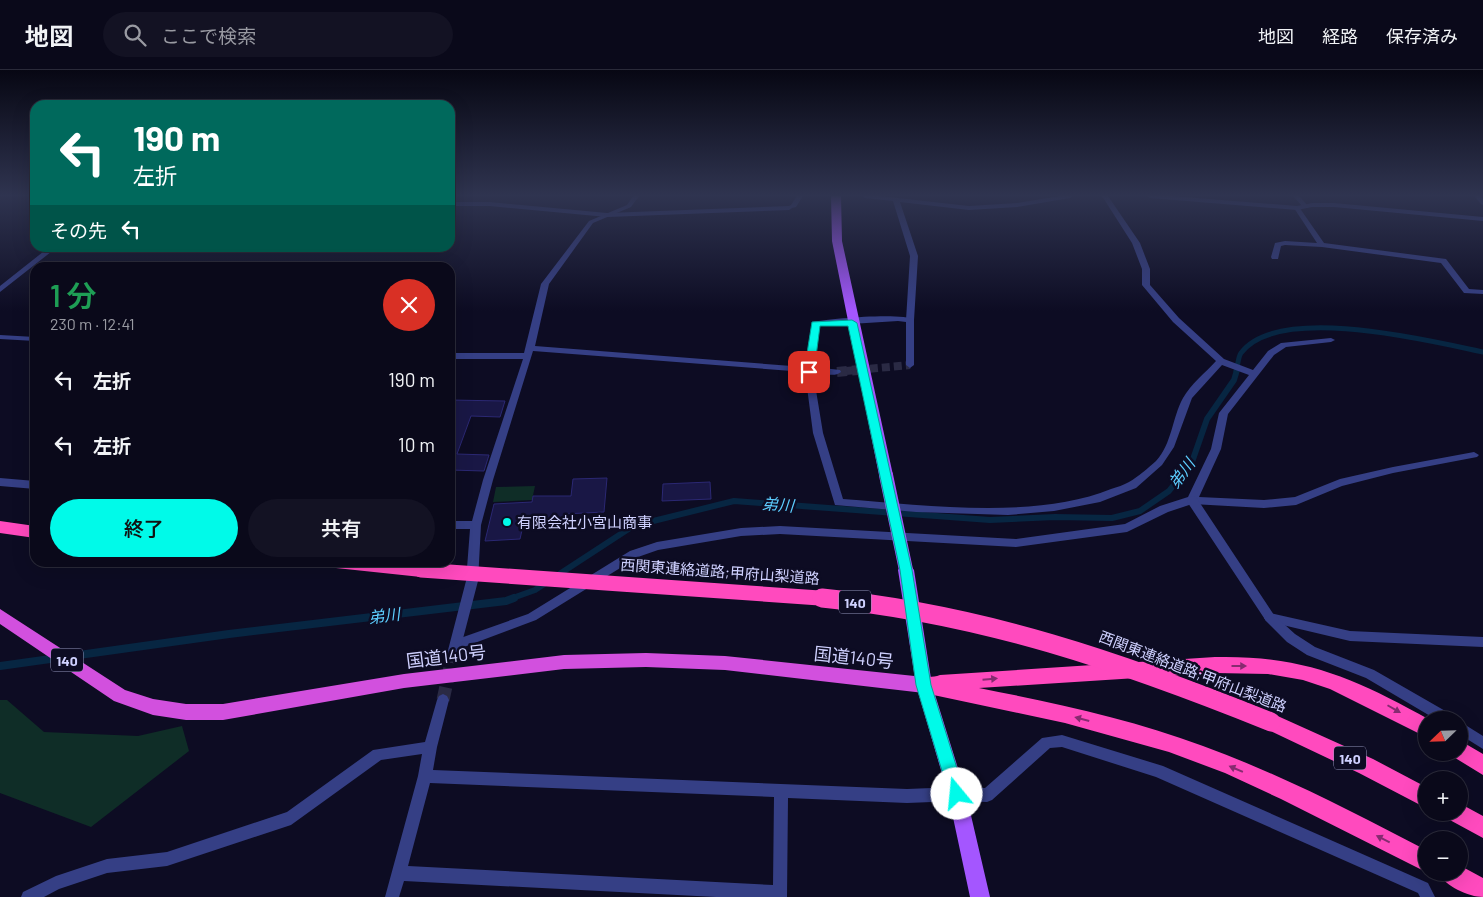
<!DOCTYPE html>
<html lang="ja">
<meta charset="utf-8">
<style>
:root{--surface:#0a091a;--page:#131223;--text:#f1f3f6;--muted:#999aa2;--line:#2a2a39;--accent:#00fae9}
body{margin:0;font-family:Barlow,"Noto Sans JP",sans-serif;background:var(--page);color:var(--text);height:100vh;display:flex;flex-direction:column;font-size:19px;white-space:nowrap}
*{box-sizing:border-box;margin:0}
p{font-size:16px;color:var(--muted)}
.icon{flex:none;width:28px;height:28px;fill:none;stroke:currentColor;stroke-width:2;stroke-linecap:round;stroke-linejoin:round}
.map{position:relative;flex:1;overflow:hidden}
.details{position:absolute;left:30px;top:192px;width:425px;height:305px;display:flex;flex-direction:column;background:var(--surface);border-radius:15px;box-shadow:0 5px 20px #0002,0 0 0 1px var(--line)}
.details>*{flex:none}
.top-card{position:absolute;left:30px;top:30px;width:425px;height:152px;border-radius:15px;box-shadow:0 5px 20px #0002,0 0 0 1px var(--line);background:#00695c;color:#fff;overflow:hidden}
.needle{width:32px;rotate:247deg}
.buttons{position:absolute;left:1418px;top:641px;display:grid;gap:10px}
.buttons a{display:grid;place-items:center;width:50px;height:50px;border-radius:50%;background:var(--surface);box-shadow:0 5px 20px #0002,0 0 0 1px var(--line);font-size:25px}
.pin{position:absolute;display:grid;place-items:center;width:42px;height:42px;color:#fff;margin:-21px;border-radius:10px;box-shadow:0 2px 8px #0006}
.me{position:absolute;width:55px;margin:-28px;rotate:343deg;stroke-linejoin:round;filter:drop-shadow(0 0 4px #0008)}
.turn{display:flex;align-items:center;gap:18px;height:105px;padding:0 20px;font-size:22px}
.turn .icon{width:65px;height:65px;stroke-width:2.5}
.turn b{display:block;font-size:35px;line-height:42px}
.then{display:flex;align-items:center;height:48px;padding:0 20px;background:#0003;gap:10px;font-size:19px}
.round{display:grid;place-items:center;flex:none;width:52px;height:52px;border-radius:26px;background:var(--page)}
.overview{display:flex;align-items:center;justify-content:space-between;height:85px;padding:0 20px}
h1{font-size:30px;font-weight:600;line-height:38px;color:#1e9e55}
.primary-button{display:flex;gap:10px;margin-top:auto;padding:10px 20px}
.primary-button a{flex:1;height:58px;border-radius:30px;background:var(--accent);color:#111;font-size:20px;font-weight:600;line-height:58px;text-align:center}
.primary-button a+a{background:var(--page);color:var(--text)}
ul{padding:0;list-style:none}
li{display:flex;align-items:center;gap:15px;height:65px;padding:0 20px}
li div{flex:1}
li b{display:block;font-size:19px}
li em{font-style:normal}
header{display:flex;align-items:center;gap:30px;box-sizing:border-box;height:70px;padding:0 25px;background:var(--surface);border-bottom:1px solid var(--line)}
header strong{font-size:24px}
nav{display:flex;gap:28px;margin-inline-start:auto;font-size:18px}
.search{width:350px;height:45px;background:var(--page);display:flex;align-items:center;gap:12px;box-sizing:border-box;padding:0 18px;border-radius:28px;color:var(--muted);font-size:19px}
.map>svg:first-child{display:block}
.green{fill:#0f2d27}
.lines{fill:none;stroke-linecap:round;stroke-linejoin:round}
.stream-far2{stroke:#072642;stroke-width:5}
.stream-far1{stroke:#072642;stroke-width:6}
.stream{stroke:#072642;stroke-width:8}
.building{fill:#191745;stroke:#2b2873}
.minor-tunnel-far2{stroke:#2a2a44;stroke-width:8;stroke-dasharray:8 4;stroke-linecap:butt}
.minor-tunnel-far1{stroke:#2a2a44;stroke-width:10;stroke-dasharray:10 5;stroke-linecap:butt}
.minor-tunnel{stroke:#2a2a44;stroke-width:13;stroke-dasharray:13 6;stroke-linecap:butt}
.service{fill:#353f85;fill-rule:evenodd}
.minor{fill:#353f85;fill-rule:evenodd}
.primary{fill:#a456ff;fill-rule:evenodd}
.trunk{fill:#d250de;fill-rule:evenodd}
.motorway{fill:#ff4abe;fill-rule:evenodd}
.primary-bridge{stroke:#a456ff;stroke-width:14}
.motorway-bridge-far1{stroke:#ff4abe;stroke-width:15}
.motorway-bridge{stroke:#ff4abe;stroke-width:19}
.oneway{fill:#862b70}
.route{fill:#00fae9;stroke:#00a297}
.poi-dot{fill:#00fae9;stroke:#0d0c23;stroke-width:2}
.labels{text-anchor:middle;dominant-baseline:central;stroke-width:5;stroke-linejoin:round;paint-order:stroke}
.shield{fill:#0d0c23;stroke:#9596bd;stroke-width:1}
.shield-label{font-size:14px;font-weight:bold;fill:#cfd1ff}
.poi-label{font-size:15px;fill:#cfd1ff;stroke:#0d0c23;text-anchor:start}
.street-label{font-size:15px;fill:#cfd1ff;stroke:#0d0c23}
.water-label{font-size:16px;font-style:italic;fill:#5dceff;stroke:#0d0c23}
.near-street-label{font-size:18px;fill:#cfd1ff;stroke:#0d0c23}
</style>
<header>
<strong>地図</strong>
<div class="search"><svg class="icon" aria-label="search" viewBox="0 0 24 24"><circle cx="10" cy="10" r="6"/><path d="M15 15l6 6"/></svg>ここで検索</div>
<nav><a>地図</a><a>経路</a><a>保存済み</a></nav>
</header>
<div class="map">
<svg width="1483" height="827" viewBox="0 0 1483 827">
<rect width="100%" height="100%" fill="#0d0c23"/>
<path class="green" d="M 535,416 L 532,430 L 493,432 L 496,417 Z
M 0,630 L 7,630 L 44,662 L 138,666 L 182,656 L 189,681 L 91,757 L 0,723 Z"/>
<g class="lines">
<path class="stream-far2" d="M 1236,301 C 1238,296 1238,287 1241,283 C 1278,233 1431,271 1483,282"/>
<path class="stream-far1" d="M 510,529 L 535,520 L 633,456 L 734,431 L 990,450 L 1055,447 L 1112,448 L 1140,441 L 1169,421 L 1192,392 L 1207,349 L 1234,310 L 1237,300"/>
<path class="stream" d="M 0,596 L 229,564 L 506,531 L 514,528"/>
</g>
<path class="building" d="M 450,330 L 505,331 L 500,347 L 471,346 L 457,384 L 489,385 L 484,401 L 450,400 Z
M 607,408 L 604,442 L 564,444 L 562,458 L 522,460 L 520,469 L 485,471 L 494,434 L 532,432 L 533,426 L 571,426 L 573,409 Z
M 710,412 L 711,429 L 662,431 L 663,414 Z"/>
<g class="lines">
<path class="minor-tunnel-far2" d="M 846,301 L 910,295"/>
<path class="minor-tunnel-far1" d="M 837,302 L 859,300"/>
<path class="minor-tunnel" d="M 443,630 L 453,584"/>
<path class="service" d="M 862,126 L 880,126 L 969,136 L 1017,133 L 1060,126 L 1073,126 L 1070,128 L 1017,137 L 969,140 L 900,132 L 918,186 L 914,250 L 910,252 L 906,250 L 910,186 L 893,131 L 865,128 Z
M 1102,126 L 1108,126 L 1140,173 L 1150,199 L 1150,215 L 1179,248 L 1224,289 L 1253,300 L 1268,281 L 1281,273 L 1331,268 L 1335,270 L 1331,272 L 1286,277 L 1274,285 L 1228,344 L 1221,379 L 1199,427 L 1264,430 L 1295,427 L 1340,409 L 1393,397 L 1474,382 L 1479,385 L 1477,387 L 1393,403 L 1342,416 L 1296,435 L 1264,438 L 1192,434 L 1168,442 L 1127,462 L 1016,477 L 780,464 L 741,466 L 658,480 L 638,487 L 536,550 L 456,580 L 452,579 L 450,575 L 452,571 L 528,544 L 630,481 L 657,472 L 741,458 L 780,456 L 1016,469 L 1125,454 L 1160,436 L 1188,427 L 1211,379 L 1219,343 L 1249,305 L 1222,295 L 1192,328 L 1174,377 L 1162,395 L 1136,418 L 1100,432 L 1054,441 L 1008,445 L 916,442 L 835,435 L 813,363 L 805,302 L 809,299 L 813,302 L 823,363 L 843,429 C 924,435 1035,450 1111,419 C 1117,417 1124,415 1129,412 C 1138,407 1148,398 1156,391 C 1172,374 1172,348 1183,328 C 1191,314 1205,303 1216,291 L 1173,252 L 1142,215 L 1142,199 L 1132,173 Z
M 1293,126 L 1299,126 L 1308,136 L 1307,137 L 1303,137 Z
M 1474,126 L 1480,126 L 1483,129 L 1483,135 L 1481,134 Z
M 450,132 L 490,132 L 607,143 L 789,136 L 792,138 L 789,140 L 607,147 L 490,136 L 450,136 Z
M 1297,136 L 1299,137 L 1324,173 L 1446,189 L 1469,219 L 1483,220 L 1483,224 L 1464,223 L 1441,193 L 1322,177 L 1285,175 L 1281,176 L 1278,189 L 1272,189 L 1271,187 L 1275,173 L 1285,171 L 1317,173 L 1294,138 Z
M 1270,543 L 1350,561 L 1483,567 L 1483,577 L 1350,571 L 1266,551 L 1264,548 L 1266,545 Z"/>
<path class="minor" d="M 633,126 L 639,126 L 631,137 L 593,153 L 549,214 L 535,276 L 805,297 L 812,252 C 828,249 903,242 914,250 L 914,295 L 910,298 L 906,295 L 906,252 L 898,251 L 819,256 L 814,297 L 840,300 L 841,302 C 833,309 819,300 809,305 L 805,302 L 533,281 L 493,410 L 481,455 L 478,511 L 459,584 L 457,588 L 453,589 L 449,588 L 447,584 L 466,511 L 470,459 L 450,459 L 450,451 L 472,451 L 483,410 L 523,289 L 450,289 L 450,283 L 524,283 L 541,214 L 589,151 L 627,135 Z
M 797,126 L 803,126 L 796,137 L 787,139 L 787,137 L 791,135 Z
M 1147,126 L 1171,126 L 1297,136 L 1312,133 L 1334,133 L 1483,147 L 1483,151 L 1334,137 L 1312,137 L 1297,140 L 1150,128 Z
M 48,178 L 56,178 L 0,222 L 0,216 Z
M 0,265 L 35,267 L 35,271 L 0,269 Z
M 0,408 L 35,411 L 35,419 L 0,416 Z
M 1192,426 L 1196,427 L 1274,545 L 1295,564 L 1315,577 L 1374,600 L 1454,646 L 1455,650 L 1437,650 L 1366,608 L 1307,585 L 1287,572 L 1266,551 L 1188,433 L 1187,430 Z
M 443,624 L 447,626 L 449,630 L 437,677 L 433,700 L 907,719 L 957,717 L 985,718 L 1042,668 L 1062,665 L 1163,696 L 1428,813 L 1435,827 L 1420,827 L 1418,823 L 1156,707 L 1062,677 L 1050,678 L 992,730 L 987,732 L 957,731 L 907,733 L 788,728 L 787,827 L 716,827 L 404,811 L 399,827 L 385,827 L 418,706 L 422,684 L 381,690 L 291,755 L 167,796 L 107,803 L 59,819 L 44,827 L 21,827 L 23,822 L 56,806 L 107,789 L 167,782 L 287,742 L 373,680 L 425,672 L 437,630 L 439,626 ZM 430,713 L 774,727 L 773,815 L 408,796 Z
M 1459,651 L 1483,666 L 1483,679 L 1459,664 Z"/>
<path class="primary" d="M 831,126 L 841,126 L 842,171 L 893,405 L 886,410 L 879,405 L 832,171 Z
M 906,494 L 911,496 L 914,500 L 932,615 L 966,724 L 990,827 L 970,827 L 948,724 L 916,615 L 898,500 L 901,496 Z"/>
<path class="trunk" d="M 0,539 L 125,620 L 153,629 L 186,634 L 223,634 L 404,604 L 564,585 L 646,583 L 725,586 L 924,607 L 930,610 L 932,615 L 930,620 L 924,623 L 725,600 L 646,597 L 564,599 L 404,618 L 223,650 L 186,650 L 153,645 L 114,631 L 0,554 Z"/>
<path class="motorway" d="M 0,451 L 35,456 L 35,468 L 0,463 Z
M 328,492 L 411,492 L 427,495 L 429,500 L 427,505 L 421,507 L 336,498 L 330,497 Z
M 1215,587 C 1303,585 1355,608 1430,650 L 1426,650 L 1426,667 L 1330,619 L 1303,610 L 1268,604 L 1215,603 L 979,618 C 1055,633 1131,649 1203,676 C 1280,704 1353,742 1426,780 L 1426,802 L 1281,729 L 1225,703 L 1169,682 L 1065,653 L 924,623 L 917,621 L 915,615 L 917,609 C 926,606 932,608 940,605 Z
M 1271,643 L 1373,689 L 1426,717 L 1426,738 L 1359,703 L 1264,658 L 1261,652 L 1264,646 Z
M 1459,670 L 1483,684 L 1483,705 L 1452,686 L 1451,682 L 1459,682 Z
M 1459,733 L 1483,746 L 1483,768 L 1448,749 L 1445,742 L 1459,742 Z
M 1459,795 L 1483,808 L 1483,827 C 1469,827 1444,816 1438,802 L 1459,802 Z"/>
<path class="primary-bridge" d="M 886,405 L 906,500"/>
<path class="motorway-bridge-far1" d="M 421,500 L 834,529"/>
<path class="motorway-bridge" d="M 822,528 C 983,544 1122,592 1271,652"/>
</g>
<defs><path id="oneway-solid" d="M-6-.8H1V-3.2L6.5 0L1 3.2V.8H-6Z" transform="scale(1.25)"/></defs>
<g class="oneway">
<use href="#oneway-solid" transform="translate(1239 596)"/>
<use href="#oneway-solid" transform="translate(990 609) rotate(-5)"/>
<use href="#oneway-solid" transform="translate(1394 639) rotate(30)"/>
<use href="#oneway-solid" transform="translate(1082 649) rotate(-165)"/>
<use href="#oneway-solid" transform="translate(1236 699) rotate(-157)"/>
<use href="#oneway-solid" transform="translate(1383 769) rotate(-153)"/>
</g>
<linearGradient id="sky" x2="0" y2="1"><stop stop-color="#070713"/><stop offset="0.52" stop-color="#2f3450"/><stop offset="1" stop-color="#2f3450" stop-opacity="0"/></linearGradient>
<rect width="1483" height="241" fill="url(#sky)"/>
<path class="route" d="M 852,250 L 857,253 L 912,500 L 931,615 L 965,724 L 962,729 L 957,731 L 951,729 L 949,724 L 916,615 L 900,500 L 848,256 L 820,256 L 814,302 L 809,305 L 804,302 L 812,252 Z"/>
<circle class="poi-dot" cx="507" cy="452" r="5"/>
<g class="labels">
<g class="shield">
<rect x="839" y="520.5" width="32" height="23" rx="4"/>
<rect x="51" y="578.5" width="32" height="23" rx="4"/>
<rect x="1334" y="676.5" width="32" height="23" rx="4"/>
</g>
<g class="shield-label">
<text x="855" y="532">140</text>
<text x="67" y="590">140</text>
<text x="1350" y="688">140</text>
</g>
<g class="poi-label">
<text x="517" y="452">有限会社小宮山商事</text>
</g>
<g class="street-label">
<text transform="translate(720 501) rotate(4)">西関東連絡道路;甲府山梨道路</text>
<text transform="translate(1193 601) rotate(21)">西関東連絡道路;甲府山梨道路</text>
</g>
<g class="water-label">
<text transform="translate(1181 403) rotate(-54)">弟川</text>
<text transform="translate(778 434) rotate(4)">弟川</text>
<text transform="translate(384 545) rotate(-7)">弟川</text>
</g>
<g class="near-street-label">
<text transform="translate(446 586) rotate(-7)">国道140号</text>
<text transform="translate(854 587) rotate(6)">国道140号</text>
</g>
</g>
</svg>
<div class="buttons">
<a><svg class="needle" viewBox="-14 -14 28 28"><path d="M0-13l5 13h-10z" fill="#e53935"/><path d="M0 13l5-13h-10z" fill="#999aa2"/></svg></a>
<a>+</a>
<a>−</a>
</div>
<div class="pin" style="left:809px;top:302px;background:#d93025"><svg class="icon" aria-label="arrive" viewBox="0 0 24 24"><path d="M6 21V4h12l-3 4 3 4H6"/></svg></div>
<svg class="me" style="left:957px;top:724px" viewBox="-20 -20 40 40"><circle r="19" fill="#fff"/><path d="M0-13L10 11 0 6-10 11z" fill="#00fae9"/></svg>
<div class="top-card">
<div class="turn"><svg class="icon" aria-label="left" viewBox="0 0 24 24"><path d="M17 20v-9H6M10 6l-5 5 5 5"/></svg><div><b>190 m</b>左折</div></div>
<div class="then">その先<svg class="icon" aria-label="left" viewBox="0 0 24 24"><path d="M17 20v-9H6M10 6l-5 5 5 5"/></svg></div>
</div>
<section class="details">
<div class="overview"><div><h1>1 分</h1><p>230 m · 12:41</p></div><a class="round" style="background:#d93025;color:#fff"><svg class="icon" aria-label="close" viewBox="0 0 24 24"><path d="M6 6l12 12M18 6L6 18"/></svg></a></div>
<ul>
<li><svg class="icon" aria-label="left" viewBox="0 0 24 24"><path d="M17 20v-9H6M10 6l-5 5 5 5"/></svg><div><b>左折</b></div><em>190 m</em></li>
<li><svg class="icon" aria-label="left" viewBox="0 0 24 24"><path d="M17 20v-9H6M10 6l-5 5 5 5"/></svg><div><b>左折</b></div><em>10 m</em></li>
</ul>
<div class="primary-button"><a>終了</a><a>共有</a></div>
</section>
</div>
